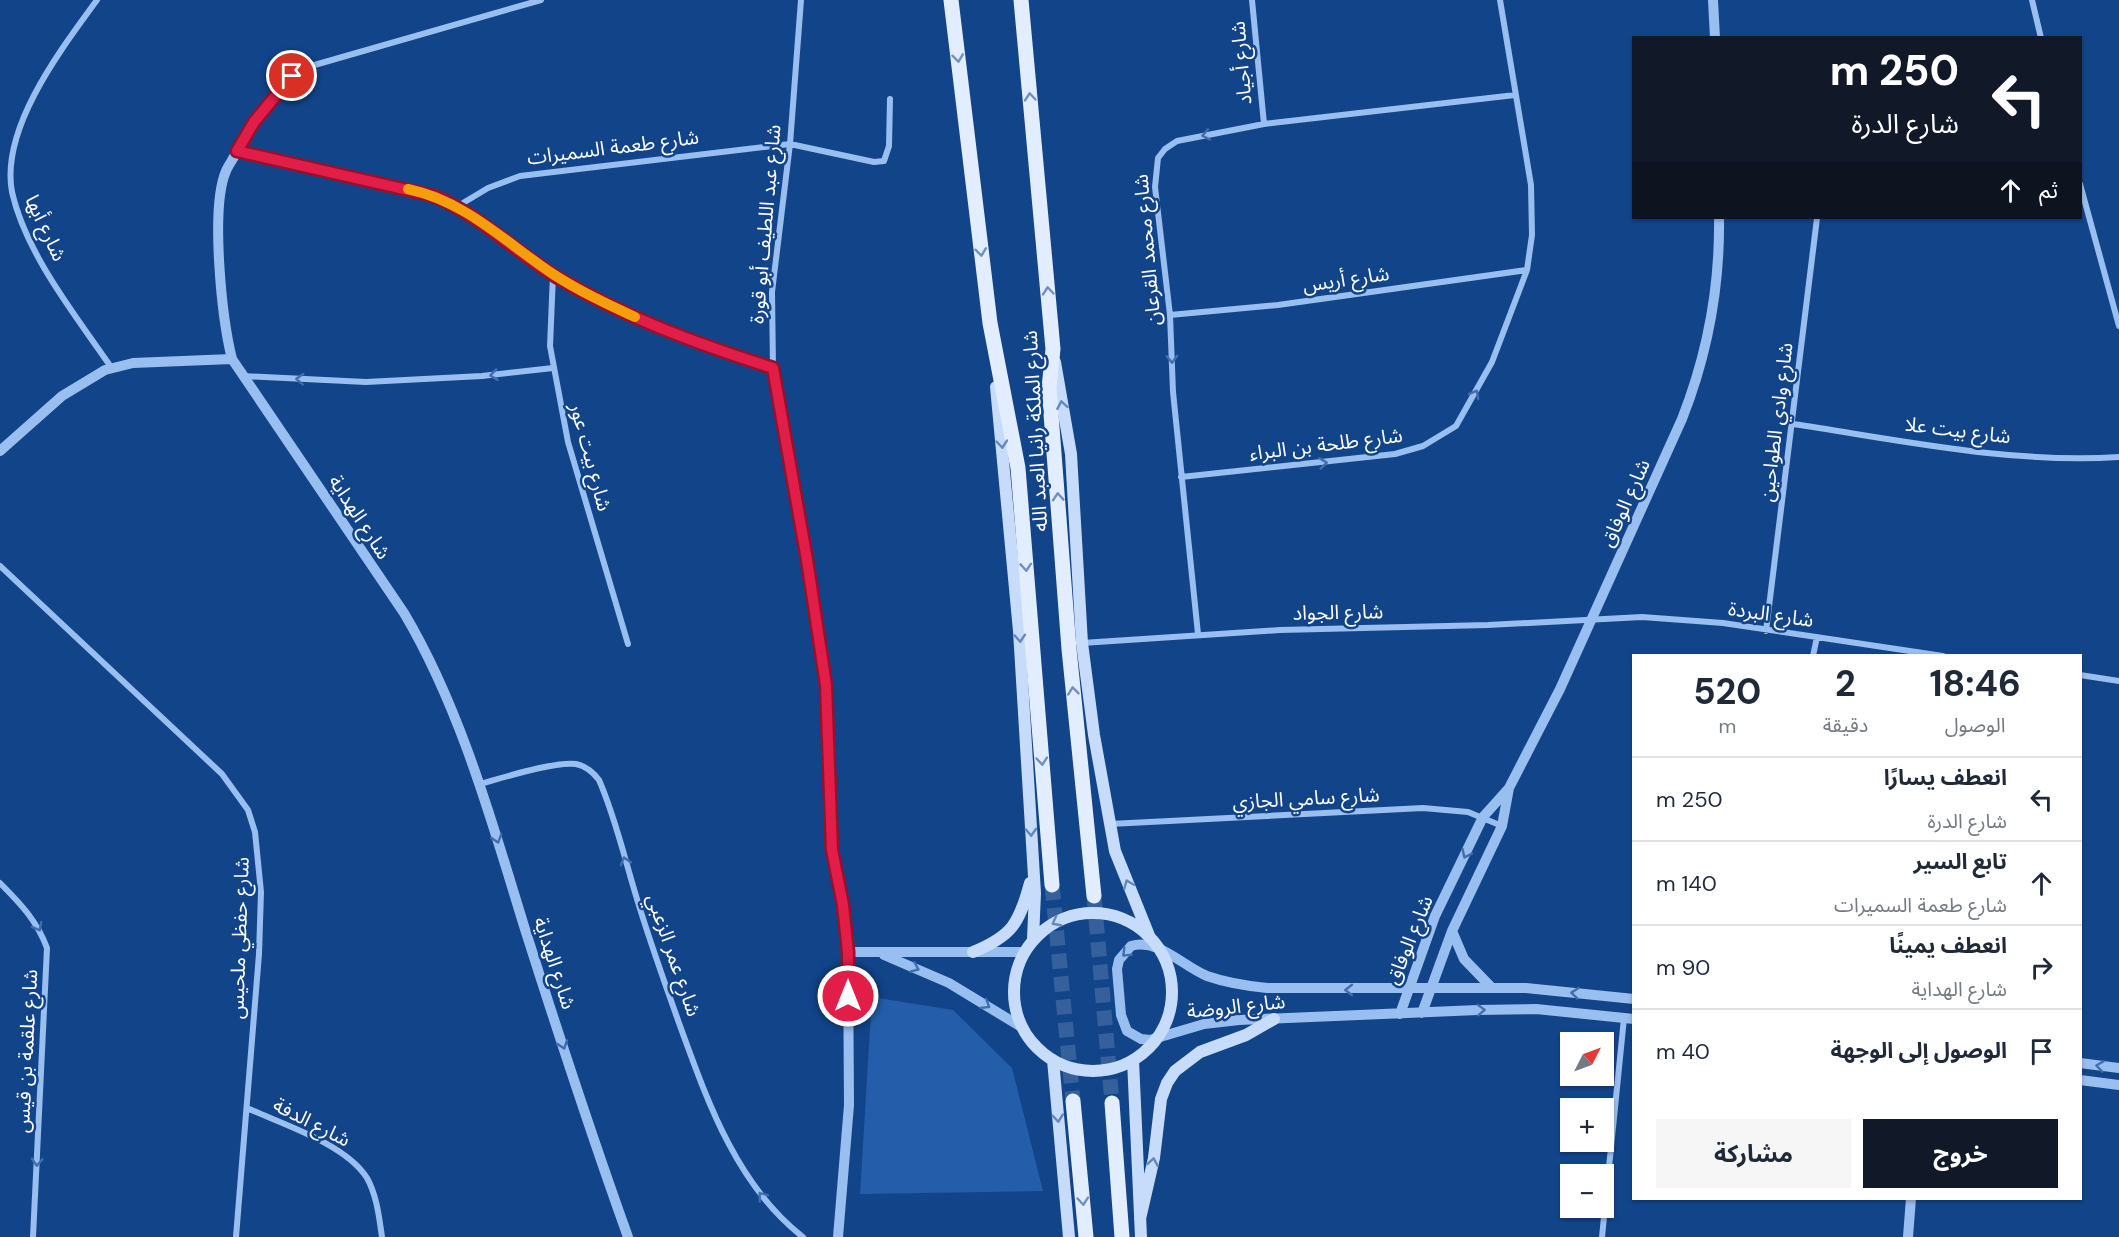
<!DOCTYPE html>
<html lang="ar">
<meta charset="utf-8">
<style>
:root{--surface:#fff;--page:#f6f6f7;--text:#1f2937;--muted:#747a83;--line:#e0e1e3;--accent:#111827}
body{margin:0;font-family:"DM Sans","Noto Sans Arabic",sans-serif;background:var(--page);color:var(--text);direction:rtl;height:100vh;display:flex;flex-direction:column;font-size:22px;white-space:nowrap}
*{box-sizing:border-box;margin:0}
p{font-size:20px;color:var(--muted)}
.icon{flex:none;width:33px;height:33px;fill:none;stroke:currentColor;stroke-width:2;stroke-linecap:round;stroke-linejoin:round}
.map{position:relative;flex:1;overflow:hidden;direction:ltr}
.details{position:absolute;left:1632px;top:654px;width:450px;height:546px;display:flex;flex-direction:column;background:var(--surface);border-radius:0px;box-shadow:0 2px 4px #0004;direction:rtl}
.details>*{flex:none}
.guide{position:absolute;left:1632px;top:36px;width:450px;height:183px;border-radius:0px;box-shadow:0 2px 4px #0004;direction:rtl;background:#111827;color:#fff;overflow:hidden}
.needle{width:39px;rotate:48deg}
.buttons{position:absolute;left:1560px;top:1032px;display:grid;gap:12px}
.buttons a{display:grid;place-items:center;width:54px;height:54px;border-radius:0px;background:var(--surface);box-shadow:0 2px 4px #0004;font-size:30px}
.pin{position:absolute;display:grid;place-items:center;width:51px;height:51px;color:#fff;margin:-26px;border:3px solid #fff;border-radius:50%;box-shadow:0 2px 6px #0007}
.me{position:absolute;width:66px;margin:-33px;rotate:0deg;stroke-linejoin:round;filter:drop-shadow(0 0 4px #0008)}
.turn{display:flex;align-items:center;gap:21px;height:126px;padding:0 24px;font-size:27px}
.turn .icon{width:78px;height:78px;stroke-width:2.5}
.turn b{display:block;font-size:42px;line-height:51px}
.then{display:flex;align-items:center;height:57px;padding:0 24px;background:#0003;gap:12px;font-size:22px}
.eta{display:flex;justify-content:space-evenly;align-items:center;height:102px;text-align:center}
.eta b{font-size:36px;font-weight:700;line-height:42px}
.primary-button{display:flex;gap:12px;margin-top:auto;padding:12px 24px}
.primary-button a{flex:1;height:69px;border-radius:0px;background:var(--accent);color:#fff;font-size:24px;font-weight:700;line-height:69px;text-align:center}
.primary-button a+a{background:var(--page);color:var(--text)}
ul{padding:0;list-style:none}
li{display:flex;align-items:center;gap:18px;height:84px;padding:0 24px;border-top:2px solid var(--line)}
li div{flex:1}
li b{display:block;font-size:22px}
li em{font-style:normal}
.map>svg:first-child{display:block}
.green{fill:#245da9}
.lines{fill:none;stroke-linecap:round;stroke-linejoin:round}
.primary-tunnel{stroke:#36609c;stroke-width:15;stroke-dasharray:15 8;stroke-linecap:butt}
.minor{stroke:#99bef0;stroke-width:6}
.tertiary{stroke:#99bef0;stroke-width:10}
.secondary{stroke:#c7dcfb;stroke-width:12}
.primary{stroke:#e2edff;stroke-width:15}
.oneway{stroke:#7090bf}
.oneway2{stroke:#416fae}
.oneway3{stroke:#6388bd}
.route-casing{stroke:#92132f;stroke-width:15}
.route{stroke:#e11d48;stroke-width:10}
.slow{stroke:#f59e0b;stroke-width:10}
.labels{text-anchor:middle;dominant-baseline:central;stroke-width:5;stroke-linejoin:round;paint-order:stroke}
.street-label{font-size:20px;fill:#fff;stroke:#12448a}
</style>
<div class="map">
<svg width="2119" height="1237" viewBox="0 0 2119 1237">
<rect width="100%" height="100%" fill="#12448a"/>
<path class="green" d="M 872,997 L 953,1010 L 1012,1068 L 1043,1191 L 860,1194 Z"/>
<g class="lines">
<path class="primary-tunnel" d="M 1052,885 L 1073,1101
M 1094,896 L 1112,1103"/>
<path class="minor" d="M 97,0 C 62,48 0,128 12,192 C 26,254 76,316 111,367
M 1252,0 L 1264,124
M 2032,0 L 2041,38
M 237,151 C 256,117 276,86 311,66 L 541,0
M 2080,184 L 2119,326
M 458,206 L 488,188 L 520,176 L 790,144 L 874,162 L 884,161 L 889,146 L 890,99
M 553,275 L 550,346 L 568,442 L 628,644
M 1170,315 L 1278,305 L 1527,270
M 773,368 L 772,292 L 790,144 L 801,0
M 242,376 L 366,382 L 482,376 L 553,368
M 1793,424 C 1900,440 2011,464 2119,457
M 1181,477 L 1395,454 L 1423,446 L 1456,426 L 1492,362 L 1527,270 L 1532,235 L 1531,185 L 1500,0
M 0,566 L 222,774 L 248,810 L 255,832 L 261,892 L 259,954 L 236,1237
M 1766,631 L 1817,218
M 1198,634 L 1173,392 L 1170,315 L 1155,187 L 1158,158 L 1165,149 L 1177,141 L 1264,124 L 1515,95
M 1082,643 L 1280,630 L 1488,625 L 1642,617 L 1723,623 L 1943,656
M 1813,656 L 1817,637
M 2080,675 L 2119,681
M 480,784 C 502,778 555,761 576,764 C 586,766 593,772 599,780 C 614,814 623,852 634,889 C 647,934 663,978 679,1023 C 707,1100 736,1185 803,1237
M 1110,824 L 1423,808 L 1468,812 L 1502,826
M 0,883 C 21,904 37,921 47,948 L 33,1237
M 247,1108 C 282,1124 346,1144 367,1178 C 377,1196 379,1217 382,1237
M 1602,1237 L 1624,1018"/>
<path class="tertiary" d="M 1713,0 L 1715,38
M 0,451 L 62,396 L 105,370 L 133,363 L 232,359
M 1452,931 L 1464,959 L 1492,988
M 848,952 L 1024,952
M 884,955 L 949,983 L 1023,1028
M 1634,999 L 1526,988 L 1267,988 C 1247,986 1227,983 1207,976 C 1182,966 1159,938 1131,946 L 1119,960 L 1117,969 L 1121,1015 L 1127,1031 L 1141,1039 L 1150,1040 L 1204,1024 L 1239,1020 L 1478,1010 L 1536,1009 L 1634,1019
M 1422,1013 L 1452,931 L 1502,826 L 1509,788
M 1400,1014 L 1435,916 L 1483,817 L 1509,788 L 1560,689 L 1682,419 C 1708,353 1720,288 1719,218
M 2080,1063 L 2119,1068
M 2080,1080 L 2119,1085
M 628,1237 C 591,1134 557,1030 524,926 C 492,822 460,707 404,613 L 232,359 C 222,319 210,208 226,171 C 229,164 234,158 237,151 L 434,196 C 480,214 514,250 556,276 C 623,317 698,344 773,368 L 807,560 L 826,685 L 832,850 L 843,905 L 848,952 L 849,1105 L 838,1237
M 1908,1237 L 1911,1198"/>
<path class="secondary" d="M 1055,362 L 1071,454 L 1082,643 L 1094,735 L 1115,851 L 1150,938
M 996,387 L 1019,631 L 1035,893 L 1033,939
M1014 992a79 79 0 1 1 158 0a79 79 0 1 1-158 0Z
M 973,952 C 1012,936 1019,924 1030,883
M 1053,1060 L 1069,1237
M 1133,1060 L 1141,1237
M 1140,1219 L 1154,1158 L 1161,1099 L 1167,1083 L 1175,1071 L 1200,1052 L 1246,1035 L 1274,1019"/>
<path class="primary" d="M 951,0 L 990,323 L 1018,468 L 1052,885
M 1021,0 L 1053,349 L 1049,388 L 1069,649 L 1094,896
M 1073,1101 L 1086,1237
M 1112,1103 L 1122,1237"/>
</g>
<defs><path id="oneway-chevron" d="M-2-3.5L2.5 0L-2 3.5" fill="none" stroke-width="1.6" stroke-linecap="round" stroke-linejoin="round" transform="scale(1.5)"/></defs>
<g class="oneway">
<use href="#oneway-chevron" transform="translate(958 58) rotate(83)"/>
<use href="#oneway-chevron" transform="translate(1030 97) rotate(-95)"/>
<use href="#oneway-chevron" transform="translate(981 252) rotate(83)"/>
<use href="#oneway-chevron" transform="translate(1048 291) rotate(-95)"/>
<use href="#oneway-chevron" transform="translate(1058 497) rotate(-94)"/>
<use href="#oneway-chevron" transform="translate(1026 567) rotate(86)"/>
<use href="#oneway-chevron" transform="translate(1073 691) rotate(-96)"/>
<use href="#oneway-chevron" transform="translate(1042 761) rotate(85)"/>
<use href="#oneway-chevron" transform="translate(1083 1201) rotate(85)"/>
</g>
<g class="oneway2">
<use href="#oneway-chevron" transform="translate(1206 135) rotate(169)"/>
<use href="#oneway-chevron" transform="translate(1172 359) rotate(88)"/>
<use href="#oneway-chevron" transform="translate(494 375) rotate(173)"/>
<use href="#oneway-chevron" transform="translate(300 379) rotate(-177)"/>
<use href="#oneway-chevron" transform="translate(1475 394) rotate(-62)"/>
<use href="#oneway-chevron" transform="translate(1323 463) rotate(-7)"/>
<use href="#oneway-chevron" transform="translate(497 839) rotate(73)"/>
<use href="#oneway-chevron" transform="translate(1466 854) rotate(115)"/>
<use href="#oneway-chevron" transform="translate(625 861) rotate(-107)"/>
<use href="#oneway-chevron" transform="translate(38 927) rotate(62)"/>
<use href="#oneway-chevron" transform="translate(1126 953) rotate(135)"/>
<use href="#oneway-chevron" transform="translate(915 968) rotate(23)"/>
<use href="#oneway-chevron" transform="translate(1349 990) rotate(180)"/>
<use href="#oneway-chevron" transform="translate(1575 993) rotate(-174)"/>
<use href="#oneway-chevron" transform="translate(986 1005) rotate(32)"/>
<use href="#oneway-chevron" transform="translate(1481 1010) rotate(-2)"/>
<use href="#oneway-chevron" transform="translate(563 1045) rotate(71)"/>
<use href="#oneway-chevron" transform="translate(2100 1066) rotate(-172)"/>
<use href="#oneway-chevron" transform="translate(37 1162) rotate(93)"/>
<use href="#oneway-chevron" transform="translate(762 1196) rotate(-128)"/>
</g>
<g class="oneway3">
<use href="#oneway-chevron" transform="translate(1062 405) rotate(-100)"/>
<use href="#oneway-chevron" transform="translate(1002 444) rotate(85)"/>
<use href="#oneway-chevron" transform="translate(1020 638) rotate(86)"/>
<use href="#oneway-chevron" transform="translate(1031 832) rotate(87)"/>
<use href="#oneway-chevron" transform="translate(1128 884) rotate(-112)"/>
<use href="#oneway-chevron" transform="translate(1056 922) rotate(152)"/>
<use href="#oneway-chevron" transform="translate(1058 1118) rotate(84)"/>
<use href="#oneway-chevron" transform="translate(1153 1162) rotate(-80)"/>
</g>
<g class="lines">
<g class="route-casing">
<path id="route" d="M 292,76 L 254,122 L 237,151 L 434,196 C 479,215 514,250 555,276 C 623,317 698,344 773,368 L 807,560 L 826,685 L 832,850 L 843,905 L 848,952 L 848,996"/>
</g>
<use href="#route" class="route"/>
<path class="slow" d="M 408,189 C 467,202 505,242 553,274 C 579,291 607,304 635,317"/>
</g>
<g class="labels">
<g class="street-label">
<text transform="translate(1241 63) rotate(-95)">شارع أجياد</text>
<text transform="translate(613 147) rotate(-7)">شارع طعمة السميرات</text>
<text transform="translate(765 224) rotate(-85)">شارع عبد اللطيف أبو قورة</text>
<text transform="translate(46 228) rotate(65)">شارع أبها</text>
<text transform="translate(1147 250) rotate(-95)">شارع محمد القرعان</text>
<text transform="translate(1346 279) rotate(-8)">شارع أريس</text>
<text transform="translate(1776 422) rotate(-83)">شارع وادي الطواحين</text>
<text transform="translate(1958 430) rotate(7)">شارع بيت علا</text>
<text transform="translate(1035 431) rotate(-93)">شارع الملكة رانيا العبد الله</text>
<text transform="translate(1326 444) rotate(-7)">شارع طلحة بن البراء</text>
<text transform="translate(591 457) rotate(75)">شارع بيت عور</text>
<text transform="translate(1625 503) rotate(-66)">شارع الوفاق</text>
<text transform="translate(360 517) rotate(57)">شارع الهداية</text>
<text transform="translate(1338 612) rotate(-1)">شارع الجواد</text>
<text transform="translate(1771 614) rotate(8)">شارع البردة</text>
<text transform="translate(1306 798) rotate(-3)">شارع سامي الجازي</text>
<text transform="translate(239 938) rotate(-88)">شارع حفظي ملحيس</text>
<text transform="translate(1409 940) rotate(-68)">شارع الوفاق</text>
<text transform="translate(674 955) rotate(71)">شارع عمر الزعبي</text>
<text transform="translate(555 963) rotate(72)">شارع الهداية</text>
<text transform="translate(1236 1006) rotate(-6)">شارع الروضة</text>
<text transform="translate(26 1051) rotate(-87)">شارع علقمة بن قيس</text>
<text transform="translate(312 1122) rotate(27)">شارع الدفة</text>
</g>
</g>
</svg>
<div class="buttons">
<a><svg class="needle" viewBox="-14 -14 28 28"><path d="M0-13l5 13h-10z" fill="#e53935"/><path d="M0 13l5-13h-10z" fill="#747a83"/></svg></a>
<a>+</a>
<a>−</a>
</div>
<div class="pin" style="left:292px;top:76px;background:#d93025"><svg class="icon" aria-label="arrive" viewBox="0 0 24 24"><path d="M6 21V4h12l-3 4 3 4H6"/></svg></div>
<svg class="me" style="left:848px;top:996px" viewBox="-20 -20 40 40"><circle r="17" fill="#e11d48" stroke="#fff" stroke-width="3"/><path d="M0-11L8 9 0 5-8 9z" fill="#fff"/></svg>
<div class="guide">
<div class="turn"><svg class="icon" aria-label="left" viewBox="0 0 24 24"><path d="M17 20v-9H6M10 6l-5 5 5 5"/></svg><div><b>250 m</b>شارع الدرة</div></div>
<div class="then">ثم<svg class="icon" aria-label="ahead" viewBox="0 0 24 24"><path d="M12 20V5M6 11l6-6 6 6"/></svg></div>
</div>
<section class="details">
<div class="eta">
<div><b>18:46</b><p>الوصول</p></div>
<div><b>2</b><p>دقيقة</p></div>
<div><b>520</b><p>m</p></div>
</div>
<ul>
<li><svg class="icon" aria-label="left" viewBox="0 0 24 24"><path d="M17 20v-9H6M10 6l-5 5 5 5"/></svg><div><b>انعطف يسارًا</b><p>شارع الدرة</p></div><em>250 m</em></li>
<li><svg class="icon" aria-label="ahead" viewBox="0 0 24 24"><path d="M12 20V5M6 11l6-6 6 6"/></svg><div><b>تابع السير</b><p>شارع طعمة السميرات</p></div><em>140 m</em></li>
<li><svg class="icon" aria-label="right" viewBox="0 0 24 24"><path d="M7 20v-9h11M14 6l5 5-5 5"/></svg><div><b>انعطف يمينًا</b><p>شارع الهداية</p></div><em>90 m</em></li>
<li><svg class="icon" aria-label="arrive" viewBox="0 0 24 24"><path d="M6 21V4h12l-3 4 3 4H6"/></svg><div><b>الوصول إلى الوجهة</b></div><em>40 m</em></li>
</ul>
<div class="primary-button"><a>خروج</a><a>مشاركة</a></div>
</section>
</div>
